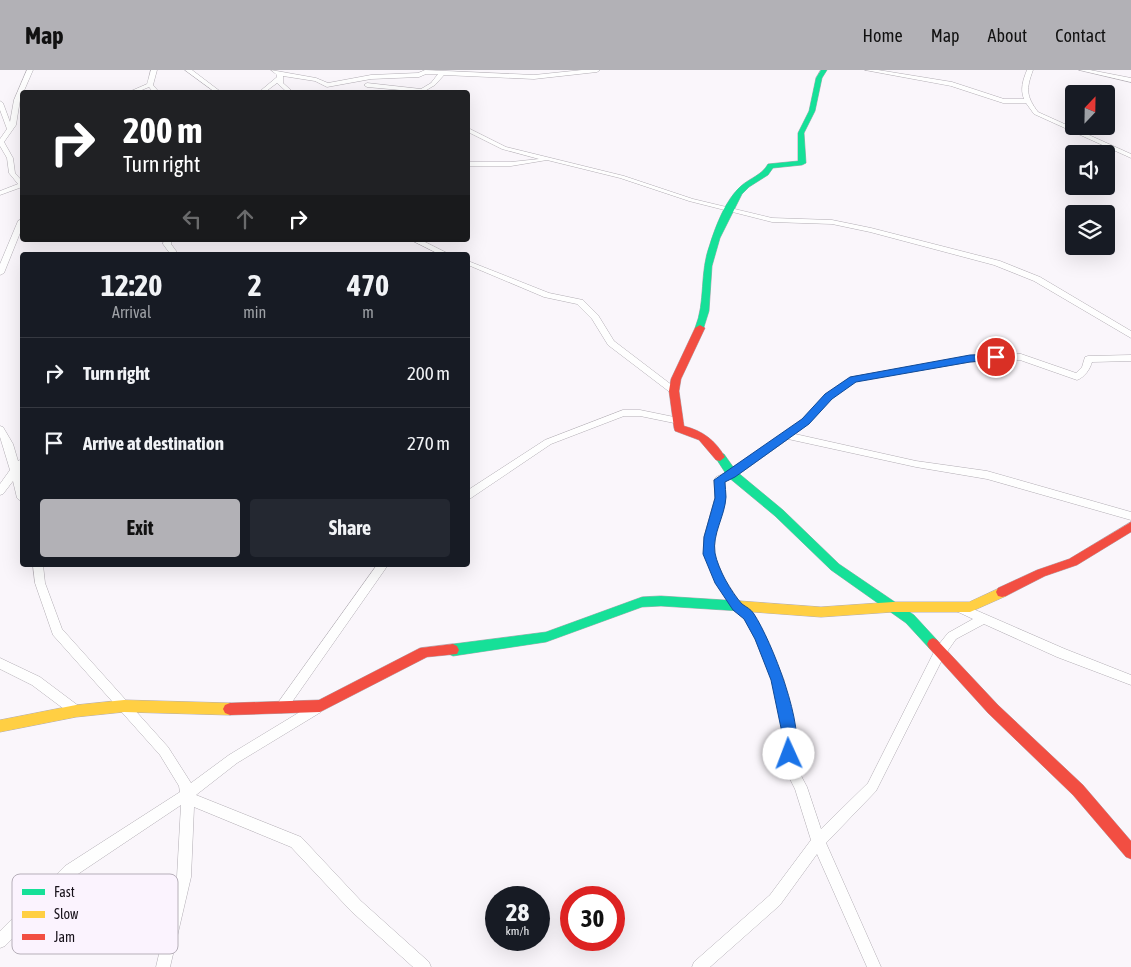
<!DOCTYPE html>
<style>
:root{--surface:#171b24;--page:#242831;--text:#f1f3f6;--muted:#9ea1a6;--line:#363941;--accent:#b2b1b6}
body{margin:0;font-family:"Asap Condensed",sans-serif;background:var(--page);color:var(--text);height:100vh;display:flex;flex-direction:column;font-size:19px;white-space:nowrap}
*{box-sizing:border-box;margin:0}
p{font-size:16px;color:var(--muted)}
.icon{flex:none;width:28px;height:28px;fill:none;stroke:currentColor;stroke-width:2;stroke-linecap:round;stroke-linejoin:round}
.map{position:relative;flex:1;overflow:hidden}
.drawer{position:absolute;left:20px;top:182px;width:450px;height:315px;display:flex;flex-direction:column;background:var(--surface);border-radius:5px;box-shadow:0 5px 20px #0002}
.drawer>*{flex:none}
.top-card{position:absolute;left:20px;top:20px;width:450px;height:152px;border-radius:5px;box-shadow:0 5px 20px #0002;background:#202124;color:#fff;overflow:hidden}
.needle{width:32px;rotate:22deg}
.fabs{position:absolute;left:1065px;top:15px;display:grid;gap:10px}
.fabs a{display:grid;place-items:center;width:50px;height:50px;border-radius:5px;background:var(--surface);box-shadow:0 5px 20px #0002;font-size:25px}
.speed{position:absolute;left:485px;top:816px;display:flex;gap:10px;font-size:25px;font-weight:700;text-align:center}
.speed>*{display:grid;place-content:center;width:65px;height:65px;border-radius:50%;background:var(--surface);box-shadow:0 5px 20px #0002;line-height:1}
.speed small{font-size:12px;font-weight:400}
.speed .limit{border:8px solid #d22;background:#fff;color:#111}
.pin{position:absolute;display:grid;place-items:center;width:42px;height:42px;color:#fff;margin:-21px;border:2px solid #fff;border-radius:50%;box-shadow:0 1px 5px #0007}
.me{position:absolute;width:55px;margin:-28px;rotate:358deg;stroke-linejoin:round;filter:drop-shadow(0 0 4px #0008)}
.turn{display:flex;align-items:center;gap:18px;height:105px;padding:0 20px;font-size:22px}
.turn .icon{width:65px;height:65px;stroke-width:2.5}
.turn b{display:block;font-size:35px;line-height:42px}
.lanes{display:flex;align-items:center;height:48px;padding:0 20px;background:#0003;justify-content:center;gap:25px;direction:ltr}
.lanes .off{opacity:.35}
.eta{display:flex;justify-content:space-evenly;align-items:center;height:85px;text-align:center}
.eta b{font-size:30px;font-weight:700;line-height:35px}
.cta{display:flex;gap:10px;margin-top:auto;padding:10px 20px}
.cta a{flex:1;height:58px;border-radius:5px;background:var(--accent);color:#111;font-size:20px;font-weight:700;line-height:58px;text-align:center}
.cta a+a{background:var(--page);color:var(--text)}
ul{padding:0;list-style:none}
li{display:flex;align-items:center;gap:15px;height:70px;padding:0 20px;border-top:1px solid var(--line)}
li div{flex:1}
li b{display:block;font-size:19px}
li em{font-style:normal}
header{display:flex;align-items:center;gap:30px;box-sizing:border-box;height:70px;padding:0 25px;background:var(--accent);color:#111}
header strong{font-size:24px}
nav{display:flex;gap:28px;margin-inline-start:auto;font-size:18px}
.map>svg:first-child{display:block}
.lines{fill:none;stroke-linecap:round;stroke-linejoin:round}
.street-casing{stroke:#b2adb4;stroke-width:1}
.fast-casing{stroke:#b2adb4;stroke-width:1}
.slow-casing{stroke:#b2adb4;stroke-width:1}
.jam-casing{stroke:#b2adb4;stroke-width:1}
.street{fill:#fefefe;fill-rule:evenodd}
.fast{fill:#16e098;fill-rule:evenodd}
.slow{fill:#ffcf43;fill-rule:evenodd}
.jam{fill:#f24e42;fill-rule:evenodd}
.route{fill:#1a73e8;stroke:#114b97}
.key{fill:#fbf3fe;stroke:#b6afb9;stroke-width:1}
.key-label{font-size:14px;fill:#161019}
</style>
<header>
<strong>Map</strong>
<nav><a>Home</a><a>Map</a><a>About</a><a>Contact</a></nav>
</header>
<div class="map">
<svg width="1131" height="897" viewBox="0 0 1131 897">
<rect width="100%" height="100%" fill="#faf6fb"/>
<g class="lines">
<g class="street-casing">
<path id="street" d="M 27,0 L 33,0 L 20,30 L 16,55 L 4,72 L 13,88 L 15,103 L 22,111 L 22,117 L 0,125 L 0,121 L 18,114 L 9,103 L 7,88 L 0,76 L 0,69 L 7,59 L 0,40 L 0,31 L 3,33 L 10,52 L 14,30 Z
M 151,0 L 157,0 L 153,15 L 159,22 L 153,22 L 149,17 L 137,22 L 130,22 L 131,21 L 147,14 Z
M 185,0 L 192,0 L 221,22 L 215,22 Z
M 271,0 L 316,8 L 328,13 L 371,5 L 418,3 L 425,0 L 534,5 L 582,0 L 600,0 L 597,2 L 534,9 L 444,5 L 435,15 L 423,22 L 367,17 L 364,15 L 367,13 L 421,19 L 431,13 L 438,4 L 426,4 L 419,7 L 371,9 L 327,17 L 315,11 L 283,6 L 283,13 L 293,22 L 287,22 L 277,13 L 265,22 L 259,22 L 277,7 L 277,5 Z
M 865,0 L 878,0 L 952,12 L 1004,29 L 1024,29 C 1020,19 1023,10 1027,0 L 1033,0 C 1026,19 1026,26 1038,42 L 1131,84 L 1131,88 L 1034,44 L 1026,33 L 1003,33 L 951,16 Z
M 1079,0 L 1090,0 L 1131,8 L 1131,12 Z
M 468,58 L 506,77 L 624,106 L 693,129 L 772,148 L 832,150 L 871,158 L 1000,191 L 1040,207 L 1131,261 L 1131,268 L 1034,211 L 994,195 L 870,162 L 832,154 L 772,152 L 689,131 L 620,108 L 547,90 L 511,96 L 468,96 L 468,92 L 511,92 L 539,89 L 502,79 L 468,62 Z
M 22,149 L 22,158 L 4,203 L 0,205 L 0,194 L 18,151 Z
M 164,170 L 172,170 L 171,174 L 179,185 L 171,185 L 163,174 Z
M 411,170 L 421,170 L 451,185 L 441,185 Z
M 468,191 L 549,223 L 583,230 L 598,245 L 614,271 L 677,319 L 678,321 L 677,323 L 671,323 L 608,275 L 592,249 L 577,234 L 544,227 L 468,195 Z
M 1021,284 L 1076,303 L 1082,297 L 1085,287 L 1088,286 L 1131,285 L 1131,291 L 1092,292 C 1090,299 1085,307 1077,310 L 1020,290 L 970,292 L 856,311 L 832,328 L 808,354 L 795,364 L 916,391 L 987,401 L 1131,442 L 1131,450 L 987,409 L 916,397 L 788,369 L 735,407 L 724,412 L 725,428 L 714,467 L 714,484 L 724,508 L 741,534 L 752,542 L 766,567 L 784,610 L 794,658 L 797,698 L 807,717 L 821,759 L 868,713 L 936,578 L 948,563 L 973,549 L 956,541 L 955,538 L 956,535 L 960,533 L 964,535 L 1065,579 L 1131,605 L 1131,615 L 1057,587 L 984,554 L 956,569 L 944,586 L 876,721 L 826,773 L 881,897 L 867,897 L 817,784 L 780,835 L 710,897 L 692,897 L 694,892 L 770,825 L 811,770 L 795,719 L 785,699 L 782,658 L 772,610 L 755,569 L 744,548 L 733,540 L 716,513 L 704,484 L 704,467 L 715,428 L 714,410 L 716,407 L 729,401 L 802,350 L 826,324 L 851,307 L 970,286 Z
M 623,340 L 640,340 L 679,348 L 684,351 L 679,354 L 640,346 L 624,346 L 551,374 L 471,428 L 468,429 L 468,420 L 545,370 Z
M 0,356 L 3,357 L 13,374 L 18,391 L 22,389 L 22,398 L 20,401 L 22,412 L 22,432 L 17,428 L 13,411 L 3,424 L 0,425 L 0,414 L 10,400 L 0,367 Z
M 33,495 L 43,495 L 45,513 L 62,559 L 168,677 L 191,713 L 229,685 L 313,634 L 317,633 L 321,634 L 323,638 L 321,642 L 237,693 L 196,725 L 301,767 L 361,831 L 429,892 L 431,897 L 413,897 L 351,841 L 291,777 L 194,737 L 191,807 L 170,897 L 156,897 L 177,807 L 181,735 L 75,806 L 5,876 L 0,878 L 0,861 L 65,796 L 180,722 L 179,716 L 160,685 L 53,565 L 35,513 Z
M 377,495 L 388,495 L 285,642 L 281,643 L 277,642 L 275,638 L 277,634 Z
M 0,588 L 40,607 L 80,637 L 82,641 L 80,645 L 76,646 L 72,645 L 32,615 L 0,599 Z"/>
</g>
<g class="fast-casing">
<path id="fast" d="M 821,0 L 827,0 L 822,8 L 815,41 L 804,63 L 806,93 L 802,95 L 773,98 L 768,105 L 749,117 L 742,124 L 720,168 L 712,196 L 709,241 L 703,260 L 697,260 L 695,258 C 706,231 699,203 710,174 C 716,155 726,129 741,116 C 750,108 762,105 768,94 L 798,91 L 798,63 L 809,41 L 816,8 Z
M 720,383 L 724,384 L 736,401 L 783,440 L 839,494 L 914,545 L 937,570 L 939,574 L 937,578 L 933,580 L 929,578 L 906,553 L 831,500 L 775,446 L 728,407 L 715,387 Z
M 661,526 L 740,531 L 744,532 L 746,536 L 744,540 L 740,541 L 661,536 L 642,537 L 546,572 L 453,586 L 449,584 L 447,580 L 449,576 L 453,574 L 546,562 L 642,527 Z"/>
</g>
<g class="slow-casing">
<path id="slow" d="M 1002,517 L 1006,518 L 1008,522 L 1006,526 L 970,542 L 893,542 L 821,547 L 740,541 L 736,540 L 734,536 L 736,532 L 740,531 L 821,537 L 893,532 L 969,532 Z
M 124,630 L 230,633 L 235,635 L 237,639 L 235,643 L 230,645 L 124,642 L 76,647 L 0,662 L 0,650 L 76,635 Z"/>
</g>
<g class="jam-casing">
<path id="jam" d="M 700,255 L 705,258 L 681,309 L 679,321 L 684,356 C 703,361 715,370 725,387 L 720,391 L 716,390 L 699,370 L 675,361 L 674,358 L 669,321 L 671,309 L 695,258 Z
M 1131,452 L 1131,462 L 1077,495 L 1045,506 L 1006,526 L 1002,527 L 998,526 L 996,522 L 998,518 L 1037,500 L 1069,489 Z
M 933,568 L 937,570 L 998,635 L 1083,715 L 1131,771 L 1131,789 L 1126,787 L 1073,725 L 988,643 L 929,578 L 927,574 L 929,570 Z
M 453,574 L 457,576 L 459,580 L 457,584 L 427,587 L 320,642 L 230,645 L 225,643 L 223,639 L 225,635 L 230,633 L 319,630 L 420,578 Z"/>
</g>
<use href="#street" class="street"/>
<use href="#fast" class="fast"/>
<use href="#slow" class="slow"/>
<use href="#jam" class="jam"/>
</g>
<path class="route" d="M 996,284 L 1000,285 L 1000,289 L 970,292 L 856,312 L 832,329 L 809,354 L 735,407 L 725,412 C 725,417 726,422 726,427 C 725,446 712,464 715,483 C 718,499 731,522 742,534 C 746,537 751,539 754,544 C 771,570 807,659 794,688 L 789,690 L 784,688 L 781,658 L 771,610 L 755,569 L 744,549 L 733,540 L 715,513 L 703,484 L 704,467 L 715,428 L 714,410 L 802,349 L 825,324 L 850,307 L 970,285 Z"/>
<rect x="12" y="804" width="166" height="80" rx="8" class="key"/>
<rect x="22" y="819" width="23" height="6" fill="#16e098"/>
<rect x="22" y="841" width="23" height="7" fill="#ffcf43"/>
<rect x="22" y="864" width="23" height="6" fill="#f24e42"/>
<g class="key-label">
<text x="54" y="827">Fast</text>
<text x="54" y="849">Slow</text>
<text x="54" y="872">Jam</text>
</g>
</svg>
<div class="fabs">
<a><svg class="needle" viewBox="-14 -14 28 28"><path d="M0-13l5 13h-10z" fill="#e53935"/><path d="M0 13l5-13h-10z" fill="#9ea1a6"/></svg></a>
<a><svg class="icon" aria-label="sound" viewBox="0 0 24 24"><path d="M4 9h4l5-4v14l-5-4H4zM17 9q2 3 0 6"/></svg></a>
<a><svg class="icon" aria-label="layers" viewBox="0 0 24 24"><path d="M12 4l9 5-9 5-9-5zM3 14l9 5 9-5"/></svg></a>
</div>
<div class="speed"><div>28<small>km/h</small></div><div class="limit">30</div></div>
<div class="pin" style="left:996px;top:287px;background:#d93025"><svg class="icon" aria-label="arrive" viewBox="0 0 24 24"><path d="M6 21V4h12l-3 4 3 4H6"/></svg></div>
<svg class="me" style="left:789px;top:684px" viewBox="-20 -20 40 40"><circle r="19" fill="#fff"/><path d="M0-13L10 11 0 6-10 11z" fill="#1a73e8"/></svg>
<div class="top-card">
<div class="turn"><svg class="icon" aria-label="right" viewBox="0 0 24 24"><path d="M7 20v-9h11M14 6l5 5-5 5"/></svg><div><b>200 m</b>Turn right</div></div>
<div class="lanes"><svg class="icon off" aria-label="left" viewBox="0 0 24 24"><path d="M17 20v-9H6M10 6l-5 5 5 5"/></svg><svg class="icon off" aria-label="ahead" viewBox="0 0 24 24"><path d="M12 20V5M6 11l6-6 6 6"/></svg><svg class="icon" aria-label="right" viewBox="0 0 24 24"><path d="M7 20v-9h11M14 6l5 5-5 5"/></svg></div>
</div>
<section class="drawer">
<div class="eta">
<div><b>12:20</b><p>Arrival</p></div>
<div><b>2</b><p>min</p></div>
<div><b>470</b><p>m</p></div>
</div>
<ul>
<li><svg class="icon" aria-label="right" viewBox="0 0 24 24"><path d="M7 20v-9h11M14 6l5 5-5 5"/></svg><div><b>Turn right</b></div><em>200 m</em></li>
<li><svg class="icon" aria-label="arrive" viewBox="0 0 24 24"><path d="M6 21V4h12l-3 4 3 4H6"/></svg><div><b>Arrive at destination</b></div><em>270 m</em></li>
</ul>
<div class="cta"><a>Exit</a><a>Share</a></div>
</section>
</div>
